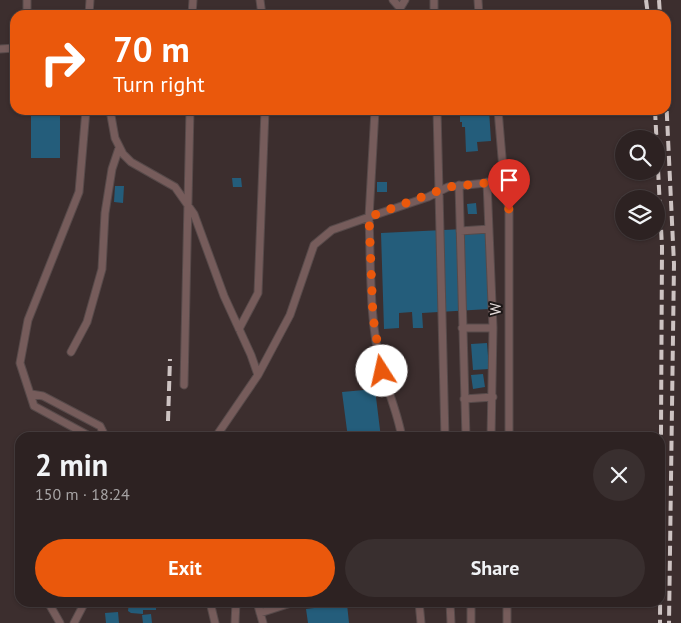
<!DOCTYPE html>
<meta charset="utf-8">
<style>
:root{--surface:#2d2222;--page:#392f2f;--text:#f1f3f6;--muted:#a7a4a5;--line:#483f40;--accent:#ea580c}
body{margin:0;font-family:"PT Sans",sans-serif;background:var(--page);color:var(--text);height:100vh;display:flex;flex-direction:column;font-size:19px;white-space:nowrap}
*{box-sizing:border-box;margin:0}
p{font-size:16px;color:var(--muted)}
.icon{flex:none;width:28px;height:28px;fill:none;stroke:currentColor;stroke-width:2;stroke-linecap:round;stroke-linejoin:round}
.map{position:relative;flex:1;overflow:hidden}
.details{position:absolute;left:15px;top:432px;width:650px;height:175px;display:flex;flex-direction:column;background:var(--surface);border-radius:15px;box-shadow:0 1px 4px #0004,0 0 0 1px var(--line)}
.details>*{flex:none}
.guide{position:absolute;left:10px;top:10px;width:661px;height:105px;border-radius:15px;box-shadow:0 1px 4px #0004,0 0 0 1px var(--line);background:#ea580c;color:#fff;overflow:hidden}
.fabs{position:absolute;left:615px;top:130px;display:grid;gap:10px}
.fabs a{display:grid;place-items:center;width:50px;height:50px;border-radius:50%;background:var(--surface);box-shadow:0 1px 4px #0004,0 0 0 1px var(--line);font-size:25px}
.pin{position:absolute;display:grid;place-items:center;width:42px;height:42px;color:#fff;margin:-51px -21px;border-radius:50% 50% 50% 0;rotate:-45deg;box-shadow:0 0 5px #0007}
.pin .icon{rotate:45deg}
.me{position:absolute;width:55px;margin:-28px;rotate:350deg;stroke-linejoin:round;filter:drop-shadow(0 0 4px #0008)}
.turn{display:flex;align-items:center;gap:18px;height:105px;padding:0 20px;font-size:22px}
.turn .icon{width:65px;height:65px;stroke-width:2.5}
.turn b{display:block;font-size:35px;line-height:42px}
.round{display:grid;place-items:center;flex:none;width:52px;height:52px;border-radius:26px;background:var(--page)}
.headline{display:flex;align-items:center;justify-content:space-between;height:85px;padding:0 20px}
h1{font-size:30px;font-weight:800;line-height:38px}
.button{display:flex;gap:10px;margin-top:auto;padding:10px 20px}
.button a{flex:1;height:58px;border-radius:30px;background:var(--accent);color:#fff;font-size:20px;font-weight:800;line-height:58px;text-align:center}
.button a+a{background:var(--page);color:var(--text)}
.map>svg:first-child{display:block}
.building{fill:#245d7b}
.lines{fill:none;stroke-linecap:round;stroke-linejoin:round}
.service-casing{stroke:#574a4a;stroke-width:9}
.service{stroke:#765c5b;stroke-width:7}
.rail{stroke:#cdc3c2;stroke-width:4;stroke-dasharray:10 5;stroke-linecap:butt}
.route{stroke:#ea580c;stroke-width:9;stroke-dasharray:0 16.2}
.labels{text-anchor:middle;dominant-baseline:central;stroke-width:4;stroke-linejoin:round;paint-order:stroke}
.street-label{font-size:15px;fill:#e7dedd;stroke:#1e1818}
</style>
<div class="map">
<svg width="681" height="623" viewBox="0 0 681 623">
<rect width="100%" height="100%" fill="#3c2e2e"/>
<path class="building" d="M 31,110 L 60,110 L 60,158 L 31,158 Z
M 466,110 L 489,110 L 491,141 L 477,142 L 478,151 L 466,152 L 465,127 L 462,127 L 462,122 L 460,122 L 460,114 L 466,114 Z
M 232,178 L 241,178 L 242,187 L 233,187 Z
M 377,182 L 387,182 L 387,192 L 377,192 Z
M 115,186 L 124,186 L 123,203 L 114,202 Z
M 476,203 L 477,214 L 468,214 L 467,204 Z
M 485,228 L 489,309 L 422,313 L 423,328 L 413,328 L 412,312 L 399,313 L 399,328 L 384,329 L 381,233 Z
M 487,343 L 489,369 L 473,370 L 471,344 Z
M 483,374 L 485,387 L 473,389 L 471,375 Z
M 375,389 L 381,438 L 348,438 L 342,392 Z
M 129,602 L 156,602 L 156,610 L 143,610 L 143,614 L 131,613 L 128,611 Z
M 347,604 L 349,623 L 308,623 L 306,609 Z
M 118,612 L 119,623 L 106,623 L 105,613 Z
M 151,614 L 152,623 L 143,623 L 142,615 Z"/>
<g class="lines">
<g class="service-casing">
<path id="service" d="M 27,0 L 27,15
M 260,0 L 262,15
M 393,0 L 400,8
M 434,0 L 434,15
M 478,0 L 479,15
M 89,15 L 90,0
M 192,15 L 193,0
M 396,15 L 405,0
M 0,49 L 15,48
M 86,110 L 79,192 L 28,320 L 20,363 L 34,406 L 93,438
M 110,110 L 115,138 L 123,154 L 131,162 L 175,187 L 194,214 L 224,296 L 251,355 L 258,375 L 215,438
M 437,110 L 445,438
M 498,110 L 504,181 L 509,210 L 509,438
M 487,182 L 493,328
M 459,185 L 466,438
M 460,231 L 489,229
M 462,328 L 493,328 L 491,438
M 239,329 L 258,293 L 265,110
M 71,352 L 87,322 L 102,269 L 105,213 L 112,169 L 119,148
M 258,375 L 290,315 L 314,245 L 332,230 L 369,217 L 375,110
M 184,385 L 190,110
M 31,394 L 43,396 L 100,426 L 106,438
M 464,399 L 493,397
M 402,438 C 398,414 389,394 382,371 C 369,322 371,268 369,217 L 428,197 L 448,187 L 504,181
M 48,602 L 60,623
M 210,602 L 215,623
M 257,602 L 263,623
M 419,602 L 421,623
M 450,602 L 451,623
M 471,602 L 471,623
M 260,613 L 294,602
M 74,623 L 85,602
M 235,623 L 236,602
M 507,623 L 507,602"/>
</g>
<use href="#service" class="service"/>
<path class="rail" d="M 646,0 L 648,15
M 659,0 L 660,15
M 666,96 L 674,264 L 669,623
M 655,110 L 662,247 L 660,623
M 168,421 L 170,359"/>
</g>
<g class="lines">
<path class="route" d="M 382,371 L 373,317 L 369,217 L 448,187 L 504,181 L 509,210"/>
</g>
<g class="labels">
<g class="street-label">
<text transform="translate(495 309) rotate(-90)">W</text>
</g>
</g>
</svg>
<div class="fabs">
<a><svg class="icon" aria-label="search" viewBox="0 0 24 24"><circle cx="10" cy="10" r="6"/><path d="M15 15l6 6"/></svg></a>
<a><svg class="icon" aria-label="layers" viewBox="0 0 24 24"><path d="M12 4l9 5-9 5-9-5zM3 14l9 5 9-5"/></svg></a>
</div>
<div class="pin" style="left:509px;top:210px;background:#d93025"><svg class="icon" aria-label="arrive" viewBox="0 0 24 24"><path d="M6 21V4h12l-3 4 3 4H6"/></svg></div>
<svg class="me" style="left:382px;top:371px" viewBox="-20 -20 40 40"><circle r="19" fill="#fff"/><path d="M0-13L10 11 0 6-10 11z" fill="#ea580c"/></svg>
<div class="guide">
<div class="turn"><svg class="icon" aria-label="right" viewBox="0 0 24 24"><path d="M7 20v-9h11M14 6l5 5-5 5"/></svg><div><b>70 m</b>Turn right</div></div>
</div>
<section class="details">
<div class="headline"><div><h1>2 min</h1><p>150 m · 18:24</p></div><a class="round"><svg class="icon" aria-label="close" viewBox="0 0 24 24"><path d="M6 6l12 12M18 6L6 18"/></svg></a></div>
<div class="button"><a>Exit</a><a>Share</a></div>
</section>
</div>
